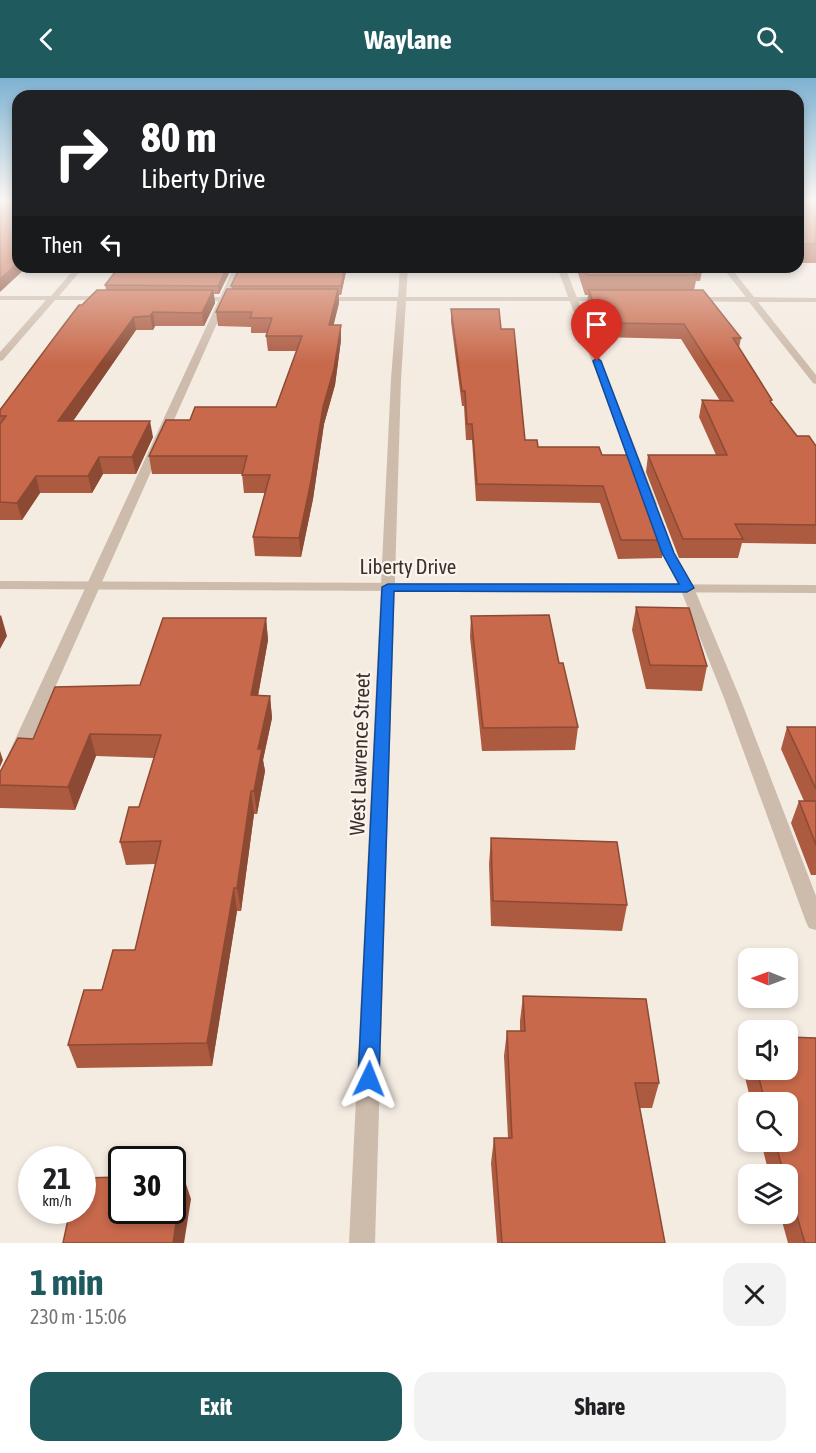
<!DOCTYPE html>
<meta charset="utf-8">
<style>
:root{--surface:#fff;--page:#f2f2f2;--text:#202124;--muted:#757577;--accent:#1f5a5e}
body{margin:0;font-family:"Asap Condensed",sans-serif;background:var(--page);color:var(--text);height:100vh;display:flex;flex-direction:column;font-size:22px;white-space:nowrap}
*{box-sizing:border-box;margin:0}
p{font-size:20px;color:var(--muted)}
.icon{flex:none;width:33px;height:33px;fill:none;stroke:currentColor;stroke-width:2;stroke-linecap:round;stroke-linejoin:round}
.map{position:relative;height:1165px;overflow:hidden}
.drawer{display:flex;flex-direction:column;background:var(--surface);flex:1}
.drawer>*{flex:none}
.banner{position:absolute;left:12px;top:12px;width:792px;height:183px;border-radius:18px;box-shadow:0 3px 9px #0003;background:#202124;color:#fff;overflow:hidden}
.needle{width:39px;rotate:271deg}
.buttons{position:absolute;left:738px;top:870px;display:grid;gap:12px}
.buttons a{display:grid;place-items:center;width:60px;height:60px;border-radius:12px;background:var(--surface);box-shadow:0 3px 9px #0003;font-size:30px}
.speed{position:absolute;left:18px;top:1068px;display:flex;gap:12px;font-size:30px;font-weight:700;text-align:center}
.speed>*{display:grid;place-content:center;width:78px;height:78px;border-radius:50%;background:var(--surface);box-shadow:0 3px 9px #0003;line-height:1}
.speed small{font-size:15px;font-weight:400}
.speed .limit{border:3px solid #111;border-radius:9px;background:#fff;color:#111}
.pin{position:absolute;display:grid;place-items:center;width:51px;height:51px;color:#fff;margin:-62px -26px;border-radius:50% 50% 50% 0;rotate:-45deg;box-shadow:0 0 6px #0007}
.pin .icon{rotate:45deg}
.me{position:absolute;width:66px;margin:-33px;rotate:2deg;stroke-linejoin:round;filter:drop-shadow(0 0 4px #0008)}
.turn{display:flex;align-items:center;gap:21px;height:126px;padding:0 30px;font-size:27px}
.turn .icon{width:78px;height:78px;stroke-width:2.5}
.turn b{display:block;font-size:42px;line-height:51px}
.then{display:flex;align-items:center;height:57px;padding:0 30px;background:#0003;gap:12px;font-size:22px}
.round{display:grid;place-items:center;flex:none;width:63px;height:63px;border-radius:18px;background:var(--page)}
.head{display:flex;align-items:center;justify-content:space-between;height:102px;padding:0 30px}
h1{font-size:36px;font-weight:700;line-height:45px;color:var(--accent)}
.action{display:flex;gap:12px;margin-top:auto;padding:12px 30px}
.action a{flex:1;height:69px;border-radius:18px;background:var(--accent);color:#fff;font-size:24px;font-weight:700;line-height:69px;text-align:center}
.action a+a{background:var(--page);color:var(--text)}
header{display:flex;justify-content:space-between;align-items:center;height:78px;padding:0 30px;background:var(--accent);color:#fff;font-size:27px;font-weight:700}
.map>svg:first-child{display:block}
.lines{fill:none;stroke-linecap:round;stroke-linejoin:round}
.service{fill:#cdbbac;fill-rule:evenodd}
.minor{fill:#cdbbac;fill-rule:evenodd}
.tertiary{fill:#cdbbac;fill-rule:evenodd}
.wall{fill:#ac5a40}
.shaded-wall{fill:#8c4a34}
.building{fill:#c8694b;stroke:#8c4a34;stroke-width:1.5}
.route{fill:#1a73e8;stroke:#114b97;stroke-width:1.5}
.labels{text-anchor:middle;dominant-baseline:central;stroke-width:4.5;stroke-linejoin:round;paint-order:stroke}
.street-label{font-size:21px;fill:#3b302b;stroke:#fbf5ee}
</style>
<header><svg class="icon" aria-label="back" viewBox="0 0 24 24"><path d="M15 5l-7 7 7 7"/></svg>Waylane<svg class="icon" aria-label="search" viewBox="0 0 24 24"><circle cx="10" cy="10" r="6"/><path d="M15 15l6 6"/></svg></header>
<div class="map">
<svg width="816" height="1165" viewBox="0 0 816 1165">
<rect width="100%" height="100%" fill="#f4ebe1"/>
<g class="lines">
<path class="service" d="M 234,189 L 242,189 L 9,713 L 6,717 L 0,719 L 0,694 Z
M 557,189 L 565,189 L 657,426 L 655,429 L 651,430 L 645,426 Z
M 659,444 L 665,448 L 674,475 L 694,510 L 740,620 L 816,818 L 816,852 L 809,850 L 806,844 L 724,620 L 680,510 L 662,475 L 653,448 Z"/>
<path class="minor" d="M 76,189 L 84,189 L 59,218 L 111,218 L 111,222 L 55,222 L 3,282 L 0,283 L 0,274 L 46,222 L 0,222 L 0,218 L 51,218 Z
M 400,189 L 408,189 L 406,219 L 609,219 L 613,221 L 609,223 L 406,223 L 401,301 L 375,1165 L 349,1165 L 391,301 L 397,223 L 318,223 L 314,221 L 318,219 L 398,219 Z
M 722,189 L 730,189 L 754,219 L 816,220 L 816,224 L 758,224 L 816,297 L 816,306 L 813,305 L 749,224 L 687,223 L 687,219 L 746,219 Z
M 192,219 L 243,219 L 247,221 L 243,223 L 192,223 Z"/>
<path class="tertiary" d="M 0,503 L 816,507 L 816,515 L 0,511 Z"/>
</g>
<path class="wall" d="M 798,122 L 816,122 L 816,185 L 798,185 Z
M 119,189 L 232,189 L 219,216 L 214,216 L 215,225 L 204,248 L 155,248 L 153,252 L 136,252 L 73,343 L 153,359 L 136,396 L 103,396 L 92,415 L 40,415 L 22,442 L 0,442 L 0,332 L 82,227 L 106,212 L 105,207 Z
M 347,189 L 341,217 L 339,217 L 339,225 L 333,247 L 341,247 L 341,262 L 335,307 L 324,346 L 313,421 L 301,479 L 255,478 L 253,459 L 265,415 L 244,415 L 242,396 L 152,396 L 149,378 L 190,342 L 276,329 L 297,273 L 268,273 L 266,258 L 267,255 L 251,255 L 251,249 L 218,248 L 216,234 L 232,211 L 231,208 Z
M 576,189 L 703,189 L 700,203 L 696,203 L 694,212 L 741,260 L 739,270 L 771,325 L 797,358 L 816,368 L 816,466 L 742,465 L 738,480 L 679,480 L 646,394 L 648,377 L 716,377 L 699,339 L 702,322 L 720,323 L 681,261 L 598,259 L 587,226 L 588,217 L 585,217 Z
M 451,231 L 501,251 L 525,362 L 538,369 L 602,377 L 665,462 L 662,480 L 618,481 L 600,425 L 476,423 L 472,362 L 466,362 L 464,328 L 462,328 L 451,244 Z
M 636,529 L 707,588 L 702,613 L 646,611 L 632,552 Z
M 471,538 L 559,585 L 578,649 L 575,672 L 482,673 L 470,559 Z
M 266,540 L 268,562 L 258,618 L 270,618 L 272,640 L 263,682 L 265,693 L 257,736 L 254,736 L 241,833 L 237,833 L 212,988 L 77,990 L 68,967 L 102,912 L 135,872 L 155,786 L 126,787 L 120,764 L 139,729 L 154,680 L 96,678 L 75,732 L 0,730 L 0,694 L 33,661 L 140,607 Z
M 787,649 L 816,649 L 816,797 L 811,797 L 791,745 L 799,723 L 804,723 L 781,671 Z
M 491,760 L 627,827 L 622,853 L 491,848 L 489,786 Z
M 523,918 L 659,1005 L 652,1030 L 640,1030 L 665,1165 L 497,1165 L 491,1085 L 494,1060 L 508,1060 L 504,978 L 507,953 L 520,953 L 520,943 Z
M 748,958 L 748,992 L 788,992 L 816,1165 L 788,1165 L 780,1136 L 788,1136 L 788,1096 L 769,1096 L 761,1064 L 788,1064 L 788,1024 L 751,1024 L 740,979 Z"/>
<path class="shaded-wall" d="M 18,185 L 18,189 L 27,189 L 0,214 L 0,201 Z
M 227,189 L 232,189 L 219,216 L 218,208 Z
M 345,189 L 347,189 L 341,217 L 341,208 Z
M 338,211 L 339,225 L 330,262 L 329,247 Z
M 213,212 L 215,225 L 204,248 L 202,235 Z
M 153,234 L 155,248 L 153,252 L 150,238 Z
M 134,239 L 136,252 L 62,359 L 58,343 Z
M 341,247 L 341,262 L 335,307 L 324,346 L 313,421 L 301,479 L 299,460 L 323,329 Z
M 150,343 L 153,359 L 136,396 L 132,379 Z
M 99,379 L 103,396 L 92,415 L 88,398 Z
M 36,398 L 40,415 L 22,442 L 17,425 Z
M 1,537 L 7,558 L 0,571 L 0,538 Z
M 266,540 L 268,562 L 254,640 L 251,617 Z
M 270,618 L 272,640 L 263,682 L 265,693 L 257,736 L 254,713 L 258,671 Z
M 90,656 L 96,678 L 75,732 L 68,709 Z
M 0,673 L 3,682 L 0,689 Z
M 251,713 L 254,736 L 241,833 L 237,810 Z
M 234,810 L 237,833 L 212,988 L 207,965 Z
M 183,1097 L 191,1121 L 184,1165 L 173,1165 Z"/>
<path class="building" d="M 0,122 L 18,122 L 18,185 L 0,201 Z
M 798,122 L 816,122 L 816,166 L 798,166 Z
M 119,189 L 227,189 L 218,208 L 105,207 Z
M 240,189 L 345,189 L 341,208 L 231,208 Z
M 584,189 L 695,189 L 691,189 L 697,197 L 587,197 Z
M 227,211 L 338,211 L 329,247 L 341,247 L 334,291 L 323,329 L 311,403 L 299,460 L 253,459 L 270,397 L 242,397 L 247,378 L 149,378 L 166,342 L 190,342 L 195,329 L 276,329 L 302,258 L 266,258 L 272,240 L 250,240 L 252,234 L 216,234 Z
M 97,212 L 213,212 L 202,235 L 153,234 L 150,238 L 134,239 L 58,343 L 150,343 L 132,379 L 99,379 L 88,398 L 36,398 L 17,425 L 0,424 L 0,346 L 6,338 L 0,338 L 0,332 L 63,248 L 79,227 L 82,227 Z
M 589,212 L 703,212 L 741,260 L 733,260 L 772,322 L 770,323 L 797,358 L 809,358 L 816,368 L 816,447 L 735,446 L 743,461 L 683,461 L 648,377 L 727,377 L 702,322 L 733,323 L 684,246 L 600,245 Z
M 451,231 L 499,231 L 501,251 L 514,251 L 525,362 L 537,362 L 538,369 L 599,369 L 602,377 L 632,377 L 665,462 L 621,462 L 603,408 L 477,406 L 472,346 L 467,346 L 465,313 L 462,313 Z
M 636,529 L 689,530 L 707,588 L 650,587 Z
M 549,537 L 559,585 L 563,585 L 578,649 L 483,650 L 471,538 Z
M 163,540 L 266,540 L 251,617 L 270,618 L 258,671 L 262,671 L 254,713 L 251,713 L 237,810 L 234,810 L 207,965 L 68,967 L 84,912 L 102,912 L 113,872 L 135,872 L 161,763 L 120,764 L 129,729 L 139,729 L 161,657 L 90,656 L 68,709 L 0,707 L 0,694 L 18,660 L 33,661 L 55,609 L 140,607 Z
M 787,649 L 816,649 L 816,711 Z
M 799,723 L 816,723 L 816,767 Z
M 491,760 L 617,764 L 627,827 L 493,823 Z
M 523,918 L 646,921 L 659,1005 L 635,1005 L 665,1165 L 502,1165 L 494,1060 L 512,1060 L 507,953 L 525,953 Z
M 788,959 L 816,960 L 816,1165 L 805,1165 L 788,1108 L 788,1096 L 784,1096 L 775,1064 L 788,1064 L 788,1024 L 765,1024 L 757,992 L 788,992 Z
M 172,1097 L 183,1097 L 173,1165 L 63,1165 L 70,1132 L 82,1132 L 82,1100 L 122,1099 L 122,1132 L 172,1132 Z"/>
<linearGradient id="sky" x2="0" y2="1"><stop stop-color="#7eb2d2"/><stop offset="0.43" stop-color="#faf6f2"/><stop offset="1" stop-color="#faf6f2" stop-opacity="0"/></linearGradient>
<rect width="816" height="285" fill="url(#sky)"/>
<path class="route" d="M 597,280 L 601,283 L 674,475 L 694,510 L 687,514 L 394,513 L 379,1001 L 376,1008 L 369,1011 L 361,1008 L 358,1001 L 382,509 L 388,506 L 679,506 L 662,475 L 593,283 Z"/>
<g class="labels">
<g class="street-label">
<text x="408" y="488">Liberty Drive</text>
<text transform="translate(359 676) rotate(-88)">West Lawrence Street</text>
</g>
</g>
</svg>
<div class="buttons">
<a><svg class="needle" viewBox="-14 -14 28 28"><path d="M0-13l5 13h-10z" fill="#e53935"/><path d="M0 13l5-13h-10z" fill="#757577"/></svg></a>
<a><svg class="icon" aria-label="sound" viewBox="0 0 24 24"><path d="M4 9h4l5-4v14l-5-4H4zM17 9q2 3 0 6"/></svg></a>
<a><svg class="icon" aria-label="search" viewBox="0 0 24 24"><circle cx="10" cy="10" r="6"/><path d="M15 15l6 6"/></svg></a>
<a><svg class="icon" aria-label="layers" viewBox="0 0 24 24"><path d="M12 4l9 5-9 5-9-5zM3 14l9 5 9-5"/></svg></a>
</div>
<div class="speed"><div>21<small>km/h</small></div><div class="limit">30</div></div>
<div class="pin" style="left:597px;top:283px;background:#d93025"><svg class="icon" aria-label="arrive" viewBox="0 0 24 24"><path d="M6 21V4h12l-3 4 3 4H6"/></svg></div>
<svg class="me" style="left:369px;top:1001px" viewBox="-20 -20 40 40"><path d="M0-17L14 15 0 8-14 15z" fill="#1a73e8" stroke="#fff" stroke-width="4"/></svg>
<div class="banner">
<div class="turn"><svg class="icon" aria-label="right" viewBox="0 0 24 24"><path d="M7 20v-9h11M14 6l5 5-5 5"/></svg><div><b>80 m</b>Liberty Drive</div></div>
<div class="then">Then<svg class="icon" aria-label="left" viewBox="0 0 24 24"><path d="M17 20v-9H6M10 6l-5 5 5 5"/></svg></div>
</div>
</div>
<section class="drawer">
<div class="head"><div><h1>1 min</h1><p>230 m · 15:06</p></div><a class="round"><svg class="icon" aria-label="close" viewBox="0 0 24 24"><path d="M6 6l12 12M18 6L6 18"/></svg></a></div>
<div class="action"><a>Exit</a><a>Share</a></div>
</section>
